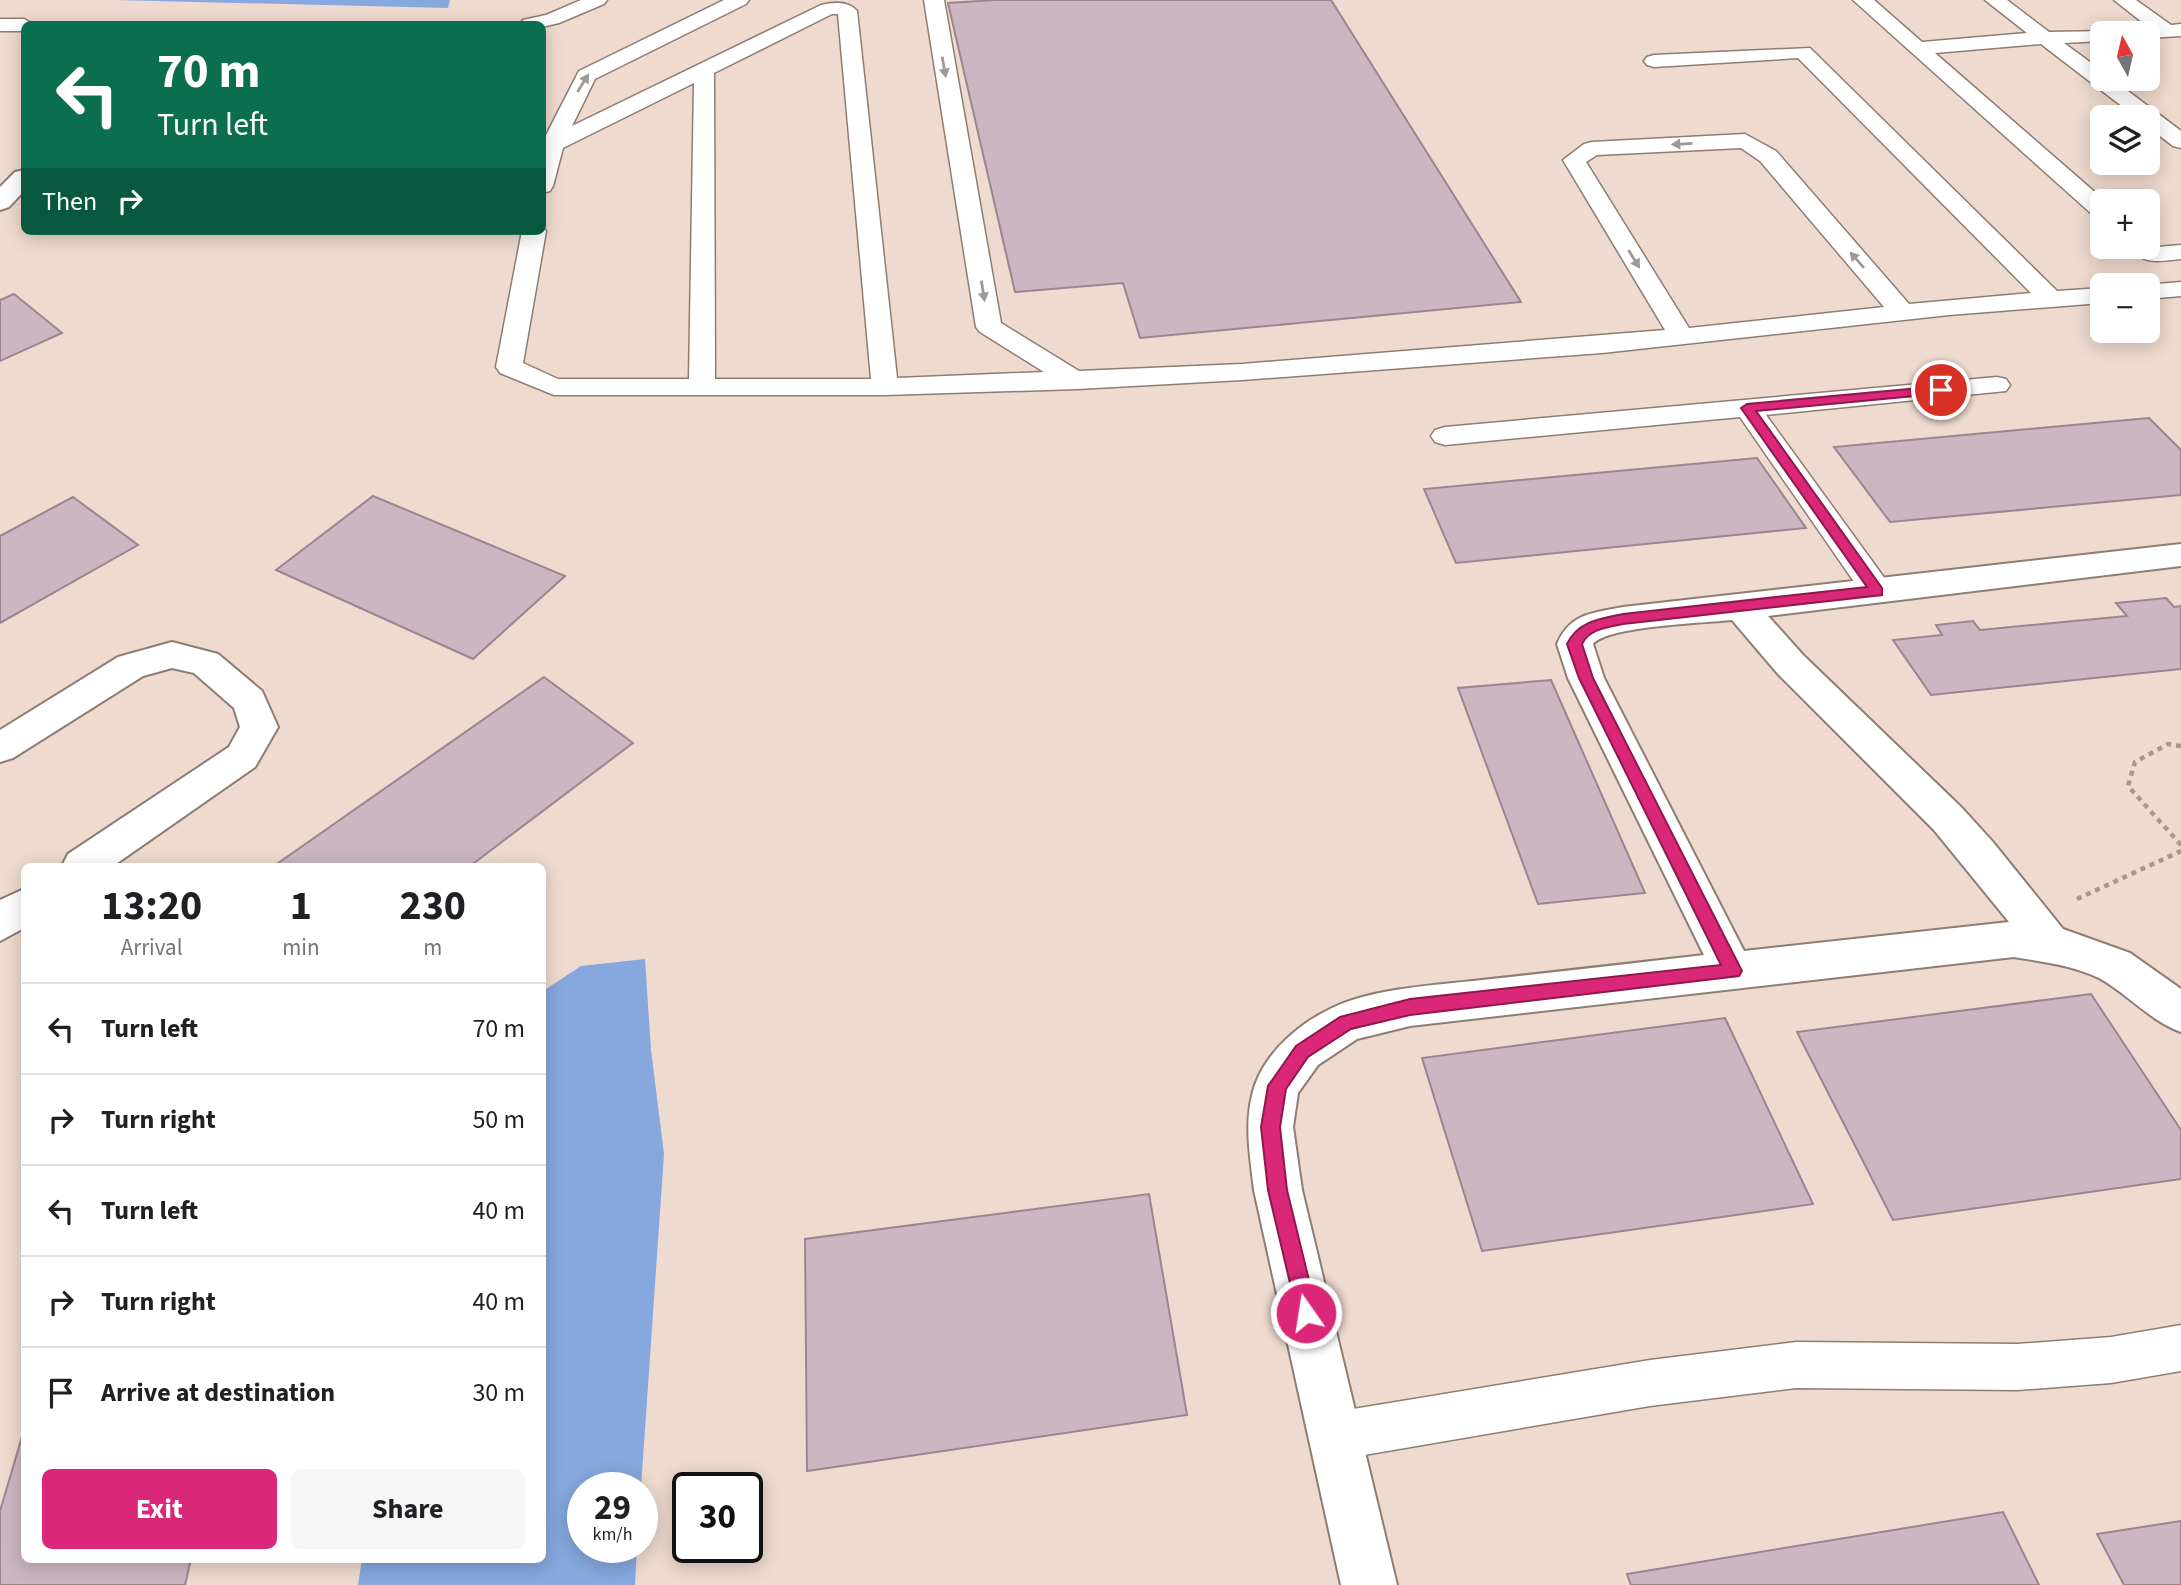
<!DOCTYPE html>
<meta charset="utf-8">
<style>
:root{--surface:#fff;--page:#f6f6f6;--text:#202124;--muted:#757577;--line:#e0e0e0;--accent:#db2777}
body{margin:0;font-family:"Source Sans 3",sans-serif;background:var(--page);color:var(--text);height:100vh;display:flex;flex-direction:column;font-size:26px;white-space:nowrap}
*{box-sizing:border-box;margin:0}
p{font-size:23px;color:var(--muted)}
.icon{flex:none;width:38px;height:38px;fill:none;stroke:currentColor;stroke-width:2;stroke-linecap:round;stroke-linejoin:round}
.map{position:relative;flex:1;overflow:hidden}
.sheet{position:absolute;left:21px;top:863px;width:525px;height:700px;display:flex;flex-direction:column;background:var(--surface);border-radius:10px;box-shadow:0 4px 18px #0003}
.sheet>*{flex:none}
.guide{position:absolute;left:21px;top:21px;width:525px;height:214px;border-radius:10px;box-shadow:0 4px 18px #0003;background:#0b6e4f;color:#fff;overflow:hidden}
.needle{width:46px;rotate:352deg}
.buttons{position:absolute;left:2090px;top:21px;display:grid;gap:14px}
.buttons a{display:grid;place-items:center;width:70px;height:70px;border-radius:10px;background:var(--surface);box-shadow:0 4px 18px #0003;font-size:35px}
.speed{position:absolute;left:567px;top:1472px;display:flex;gap:14px;font-size:35px;font-weight:700;text-align:center}
.speed>*{display:grid;place-content:center;width:91px;height:91px;border-radius:50%;background:var(--surface);box-shadow:0 4px 18px #0003;line-height:1}
.speed small{font-size:18px;font-weight:400}
.speed .limit{border:4px solid #111;border-radius:10px;background:#fff;color:#111}
.pin{position:absolute;display:grid;place-items:center;width:60px;height:60px;color:#fff;margin:-30px;border:4px solid #fff;border-radius:50%;box-shadow:0 2px 7px #0007}
.me{position:absolute;width:77px;margin:-38px;rotate:347deg;stroke-linejoin:round;filter:drop-shadow(0 0 5px #0008)}
.turn{display:flex;align-items:center;gap:24px;height:147px;padding:0 21px;font-size:32px}
.turn .icon{width:91px;height:91px;stroke-width:2.5}
.turn b{display:block;font-size:49px;line-height:60px}
.then{display:flex;align-items:center;height:66px;padding:0 21px;background:#0003;gap:14px;font-size:26px}
.eta{display:flex;justify-content:space-evenly;align-items:center;height:119px;text-align:center}
.eta b{font-size:42px;font-weight:700;line-height:49px}
.primary-button{display:flex;gap:14px;margin-top:auto;padding:14px 21px}
.primary-button a{flex:1;height:80px;border-radius:10px;background:var(--accent);color:#fff;font-size:28px;font-weight:700;line-height:80px;text-align:center}
.primary-button a+a{background:var(--page);color:var(--text)}
ul{padding:0;list-style:none}
li{display:flex;align-items:center;gap:21px;height:91px;padding:0 21px;border-top:2px solid var(--line)}
li div{flex:1}
li b{display:block;font-size:26px}
li em{font-style:normal}
.map>svg:first-child{display:block}
.water{fill:#86a8de}
.building{fill:#cbb6c1;stroke:#998690;stroke-width:2}
.lines{fill:none;stroke-linecap:round;stroke-linejoin:round}
.lane-casing{stroke:#8e7d71;stroke-width:3}
.street-casing{stroke:#8e7d71;stroke-width:4}
.path{stroke:#a7978e;stroke-width:4.5;stroke-dasharray:5 5;stroke-linecap:butt}
.lane{fill:#fff;fill-rule:evenodd}
.street{fill:#fff;fill-rule:evenodd}
.oneway{fill:#9c9997}
.route{fill:#db2777;stroke:#8e194d;stroke-width:2}
</style>
<div class="map">
<svg width="2181" height="1585" viewBox="0 0 2181 1585">
<rect width="100%" height="100%" fill="#eedace"/>
<path class="water" d="M 115,0 L 450,0 L 448,8 Z
M 645,959 L 651,1050 L 664,1154 L 641,1487 L 583,1488 L 583,1547 L 637,1547 L 635,1585 L 358,1585 L 362,1559 L 542,1559 L 543,991 L 581,966 Z"/>
<path class="building" d="M 995,0 L 1331,0 L 1521,302 L 1140,338 L 1123,283 L 1015,292 L 948,3 Z
M 14,294 L 62,333 L 0,361 L 0,300 Z
M 2149,418 L 2181,450 L 2181,495 L 1890,522 L 1834,447 Z
M 1757,458 L 1806,528 L 1456,563 L 1424,489 Z
M 373,496 L 565,576 L 473,659 L 276,570 Z
M 73,497 L 138,545 L 0,623 L 0,536 Z
M 2166,598 L 2174,607 L 2181,606 L 2181,669 L 1931,695 L 1893,640 L 1942,635 L 1936,625 L 1973,621 L 1980,630 L 2127,616 L 2116,603 Z
M 544,677 L 633,743 L 470,866 L 274,866 Z
M 1551,680 L 1645,893 L 1538,904 L 1458,688 Z
M 2091,994 L 2181,1130 L 2181,1179 L 1893,1220 L 1797,1032 Z
M 1725,1018 L 1813,1204 L 1482,1251 L 1422,1058 Z
M 1149,1194 L 1187,1415 L 807,1471 L 805,1239 Z
M 24,1430 L 24,1559 L 191,1559 L 185,1585 L 0,1585 L 0,1511 Z
M 2003,1512 L 2039,1585 L 1631,1585 L 1627,1574 Z
M 2181,1521 L 2181,1585 L 2124,1585 L 2097,1534 Z"/>
<g class="lines">
<g class="lane-casing">
<path id="lane" d="M 581,0 L 607,0 L 604,4 L 559,23 L 542,27 L 542,24 L 520,24 L 523,20 L 546,15 Z
M 724,0 L 749,0 L 746,4 L 595,79 L 572,126 L 821,5 C 833,2 849,1 857,11 L 897,378 L 1044,372 L 980,332 L 976,327 L 924,0 L 944,0 L 1001,323 L 1079,371 L 1242,364 L 1665,330 L 1563,160 L 1584,144 L 1592,142 L 1745,134 L 1776,151 L 1909,304 L 2031,293 L 1798,58 L 1654,67 L 1647,65 L 1644,61 L 1647,57 L 1654,55 L 1810,48 L 2057,291 L 2102,288 L 2102,303 L 1949,315 L 1602,353 L 1242,380 L 1077,389 L 885,395 L 554,395 L 500,373 L 496,367 L 522,231 L 542,231 L 542,226 L 546,231 L 523,363 L 558,379 L 689,379 L 694,83 L 563,148 L 553,186 L 550,191 L 542,193 L 542,143 L 579,71 ZM 832,14 L 838,14 L 871,379 L 715,379 L 714,73 ZM 1741,148 L 1760,161 L 1884,307 L 1689,328 L 1586,162 L 1597,155 Z
M 1853,0 L 1874,0 L 1922,42 L 2027,33 L 1985,0 L 2007,0 L 2049,32 L 2109,31 L 2111,33 L 2102,33 L 2102,41 L 2064,43 L 2102,71 L 2102,79 L 2112,79 L 2181,131 L 2181,148 L 2173,146 L 2147,126 L 2147,117 L 2136,117 L 2041,44 L 1935,53 L 2105,201 L 2102,201 L 2102,218 L 2094,216 Z
M 2114,0 L 2136,0 L 2171,25 L 2181,24 L 2181,36 L 2147,38 L 2147,33 L 2115,33 L 2118,29 L 2147,26 Z
M 0,19 L 24,19 L 33,24 L 24,24 L 24,31 L 0,31 Z
M 2147,241 L 2157,247 L 2181,245 L 2181,259 C 2160,261 2143,266 2130,247 L 2147,247 Z
M 2181,282 L 2181,296 L 2147,299 L 2147,285 L 2144,285 Z
M 1997,377 L 2006,379 L 2010,385 L 2006,391 L 1766,415 L 1888,583 L 1892,591 L 1888,599 L 1877,602 L 1866,599 L 1740,417 L 1445,445 L 1435,442 L 1431,436 L 1435,430 L 1445,427 Z
M 2181,1325 L 2181,1371 L 2111,1383 L 2017,1390 L 1796,1388 L 1650,1406 L 1335,1460 L 1318,1453 L 1311,1436 L 1318,1419 L 1335,1412 L 1650,1360 L 1796,1342 L 2017,1344 L 2111,1337 Z"/>
</g>
<g class="street-casing">
<path id="street" d="M 24,170 L 24,191 L 9,207 L 0,210 L 0,187 L 15,172 Z
M 2181,544 L 2181,566 L 1768,616 L 1804,656 L 1962,808 L 1992,841 L 2063,929 L 2130,953 L 2181,989 L 2181,1032 C 2150,1021 2128,994 2099,978 C 2072,965 2043,962 2014,957 L 1410,1026 L 1357,1039 L 1318,1065 L 1298,1093 L 1293,1127 L 1302,1190 L 1397,1585 L 1341,1585 L 1254,1190 C 1250,1155 1243,1120 1255,1085 C 1267,1051 1300,1023 1332,1008 C 1373,988 1437,985 1482,980 C 1556,972 1630,964 1704,955 L 1568,678 L 1557,644 C 1570,613 1593,613 1623,607 ZM 1732,620 L 1778,674 L 1934,830 L 2009,922 L 1744,951 L 1604,678 L 1593,644 C 1608,626 1704,623 1732,620 Z
M 172,642 L 218,654 L 262,691 L 278,727 L 255,767 L 113,866 L 62,866 L 68,854 L 229,747 L 240,727 L 234,708 L 194,673 L 172,668 L 143,676 L 13,758 L 0,762 L 0,730 L 118,657 Z
M 24,889 L 24,928 L 0,941 L 0,900 Z"/>
</g>
<path class="path" d="M 2181,746 L 2168,744 L 2135,762 L 2128,786 L 2181,845
M 2077,899 L 2181,851"/>
<use href="#lane" class="lane"/>
<use href="#street" class="street"/>
</g>
<defs><path id="oneway-solid" d="M-6-.8H1V-3.2L6.5 0L1 3.2V.8H-6Z" transform="scale(1.75)"/></defs>
<g class="oneway">
<use href="#oneway-solid" transform="translate(944 67) rotate(80)"/>
<use href="#oneway-solid" transform="translate(583 83) rotate(-58)"/>
<use href="#oneway-solid" transform="translate(1682 144) rotate(177)"/>
<use href="#oneway-solid" transform="translate(1634 259) rotate(58)"/>
<use href="#oneway-solid" transform="translate(1857 260) rotate(-131)"/>
<use href="#oneway-solid" transform="translate(983 291) rotate(81)"/>
</g>
<path class="route" d="M 1941,386 L 1947,390 L 1946,393 L 1756,411 L 1882,588 L 1882,595 L 1623,624 C 1608,627 1589,629 1582,644 L 1593,678 L 1742,971 L 1739,976 L 1410,1015 L 1351,1029 L 1308,1057 L 1286,1089 L 1280,1127 L 1287,1190 L 1317,1313 L 1314,1321 L 1306,1324 L 1299,1321 L 1268,1190 L 1261,1127 L 1268,1086 L 1296,1046 L 1340,1017 L 1410,999 L 1721,965 L 1579,678 L 1567,644 C 1578,621 1600,619 1623,614 L 1867,587 L 1741,408 L 1747,404 Z"/>
</svg>
<div class="buttons">
<a><svg class="needle" viewBox="-14 -14 28 28"><path d="M0-13l5 13h-10z" fill="#e53935"/><path d="M0 13l5-13h-10z" fill="#757577"/></svg></a>
<a><svg class="icon" aria-label="layers" viewBox="0 0 24 24"><path d="M12 4l9 5-9 5-9-5zM3 14l9 5 9-5"/></svg></a>
<a>+</a>
<a>−</a>
</div>
<div class="speed"><div>29<small>km/h</small></div><div class="limit">30</div></div>
<div class="pin" style="left:1941px;top:390px;background:#d93025"><svg class="icon" aria-label="arrive" viewBox="0 0 24 24"><path d="M6 21V4h12l-3 4 3 4H6"/></svg></div>
<svg class="me" style="left:1306px;top:1313px" viewBox="-20 -20 40 40"><circle r="17" fill="#db2777" stroke="#fff" stroke-width="3"/><path d="M0-11L8 9 0 5-8 9z" fill="#fff"/></svg>
<div class="guide">
<div class="turn"><svg class="icon" aria-label="left" viewBox="0 0 24 24"><path d="M17 20v-9H6M10 6l-5 5 5 5"/></svg><div><b>70 m</b>Turn left</div></div>
<div class="then">Then<svg class="icon" aria-label="right" viewBox="0 0 24 24"><path d="M7 20v-9h11M14 6l5 5-5 5"/></svg></div>
</div>
<section class="sheet">
<div class="eta">
<div><b>13:20</b><p>Arrival</p></div>
<div><b>1</b><p>min</p></div>
<div><b>230</b><p>m</p></div>
</div>
<ul>
<li><svg class="icon" aria-label="left" viewBox="0 0 24 24"><path d="M17 20v-9H6M10 6l-5 5 5 5"/></svg><div><b>Turn left</b></div><em>70 m</em></li>
<li><svg class="icon" aria-label="right" viewBox="0 0 24 24"><path d="M7 20v-9h11M14 6l5 5-5 5"/></svg><div><b>Turn right</b></div><em>50 m</em></li>
<li><svg class="icon" aria-label="left" viewBox="0 0 24 24"><path d="M17 20v-9H6M10 6l-5 5 5 5"/></svg><div><b>Turn left</b></div><em>40 m</em></li>
<li><svg class="icon" aria-label="right" viewBox="0 0 24 24"><path d="M7 20v-9h11M14 6l5 5-5 5"/></svg><div><b>Turn right</b></div><em>40 m</em></li>
<li><svg class="icon" aria-label="arrive" viewBox="0 0 24 24"><path d="M6 21V4h12l-3 4 3 4H6"/></svg><div><b>Arrive at destination</b></div><em>30 m</em></li>
</ul>
<div class="primary-button"><a>Exit</a><a>Share</a></div>
</section>
</div>
